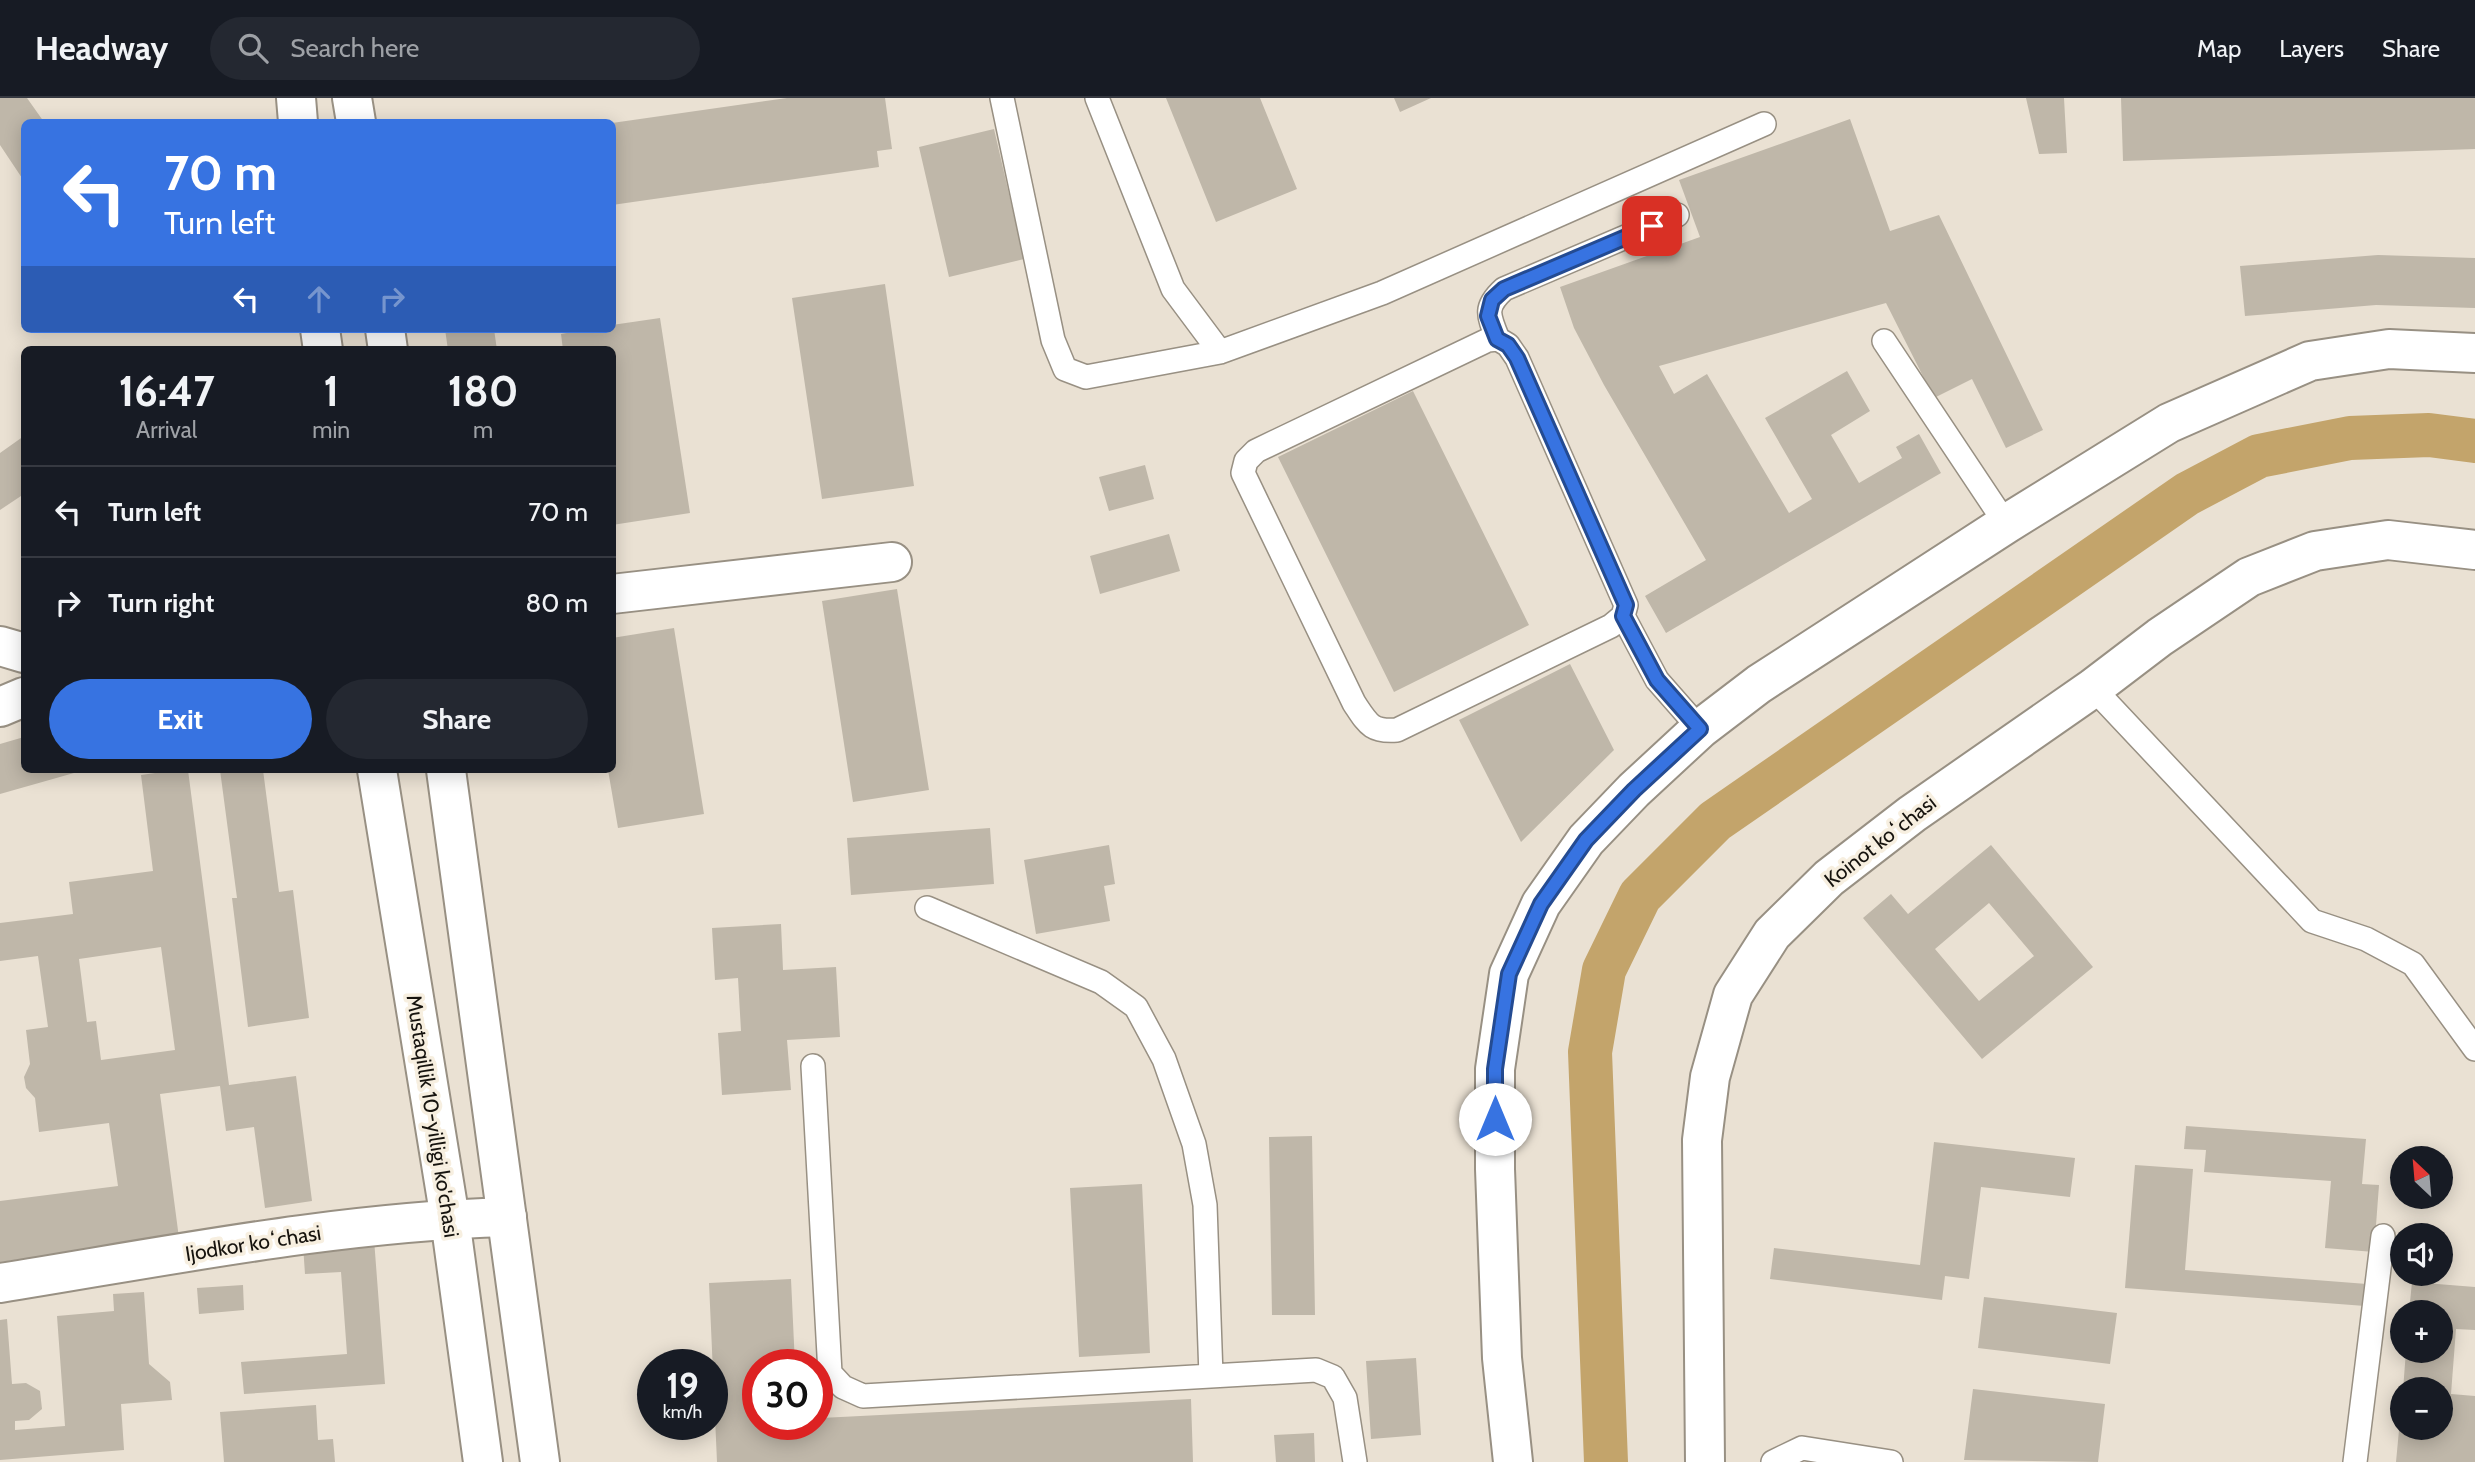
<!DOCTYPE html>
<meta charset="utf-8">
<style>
:root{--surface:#171b24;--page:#242831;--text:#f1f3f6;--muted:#9ea1a6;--line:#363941;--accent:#3773e1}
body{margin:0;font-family:Cabin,sans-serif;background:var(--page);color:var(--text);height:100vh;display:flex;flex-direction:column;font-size:26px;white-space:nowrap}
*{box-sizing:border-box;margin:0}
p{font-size:23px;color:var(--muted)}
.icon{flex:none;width:38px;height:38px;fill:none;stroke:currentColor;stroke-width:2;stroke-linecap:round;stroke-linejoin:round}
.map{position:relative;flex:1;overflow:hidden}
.details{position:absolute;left:21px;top:248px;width:595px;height:427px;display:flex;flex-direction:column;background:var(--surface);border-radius:10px;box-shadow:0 4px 18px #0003}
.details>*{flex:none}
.guide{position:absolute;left:21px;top:21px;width:595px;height:214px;border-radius:10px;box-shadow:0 4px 18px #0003;background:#3773e1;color:#fff;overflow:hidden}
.needle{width:46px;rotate:334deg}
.fabs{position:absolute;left:2390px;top:1048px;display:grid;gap:14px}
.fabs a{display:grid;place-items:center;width:63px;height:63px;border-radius:50%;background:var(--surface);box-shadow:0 4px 18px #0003;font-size:35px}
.speed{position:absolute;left:637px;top:1251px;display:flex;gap:14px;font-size:35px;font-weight:700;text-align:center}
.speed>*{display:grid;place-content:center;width:91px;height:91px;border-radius:50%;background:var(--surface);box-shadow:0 4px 18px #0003;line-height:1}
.speed small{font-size:18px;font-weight:400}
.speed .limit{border:10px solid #d22;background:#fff;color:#111}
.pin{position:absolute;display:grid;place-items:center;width:60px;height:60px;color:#fff;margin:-30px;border-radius:14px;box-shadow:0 4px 10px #0006}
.me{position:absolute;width:77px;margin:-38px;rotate:0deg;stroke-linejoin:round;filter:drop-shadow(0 0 5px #0008)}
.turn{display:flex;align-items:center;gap:24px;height:147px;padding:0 28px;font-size:32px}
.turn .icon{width:91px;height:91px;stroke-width:2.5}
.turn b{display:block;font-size:49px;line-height:60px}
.lanes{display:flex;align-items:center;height:66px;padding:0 28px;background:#0003;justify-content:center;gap:35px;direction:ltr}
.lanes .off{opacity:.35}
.eta{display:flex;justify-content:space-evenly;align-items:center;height:119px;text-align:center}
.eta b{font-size:42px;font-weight:700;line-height:49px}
.primary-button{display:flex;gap:14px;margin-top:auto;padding:14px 28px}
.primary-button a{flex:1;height:80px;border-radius:42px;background:var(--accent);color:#fff;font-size:28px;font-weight:700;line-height:80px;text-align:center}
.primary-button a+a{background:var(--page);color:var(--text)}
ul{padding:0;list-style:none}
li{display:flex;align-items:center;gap:21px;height:91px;padding:0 28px;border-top:2px solid var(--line)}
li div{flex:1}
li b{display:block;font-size:26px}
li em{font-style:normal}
header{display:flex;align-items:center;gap:42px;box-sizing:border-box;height:98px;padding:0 35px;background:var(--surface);border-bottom:2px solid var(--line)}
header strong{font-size:33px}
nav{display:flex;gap:38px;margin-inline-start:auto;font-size:24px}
.search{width:490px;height:63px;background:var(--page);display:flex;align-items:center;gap:18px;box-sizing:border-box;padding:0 24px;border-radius:38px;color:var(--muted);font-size:26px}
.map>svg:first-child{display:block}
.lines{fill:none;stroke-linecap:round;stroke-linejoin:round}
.canal{stroke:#c3a46b;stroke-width:44}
.building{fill:#bfb7a9;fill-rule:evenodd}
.service-casing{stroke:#989083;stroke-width:26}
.minor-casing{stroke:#989083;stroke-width:42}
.secondary-casing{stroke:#989083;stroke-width:42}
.service{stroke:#fff;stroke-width:23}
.minor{stroke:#fff;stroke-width:38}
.secondary{stroke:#fff;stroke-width:38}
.route-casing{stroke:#244b92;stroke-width:18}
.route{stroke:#3773e1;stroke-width:12}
.labels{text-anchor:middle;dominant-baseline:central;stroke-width:7;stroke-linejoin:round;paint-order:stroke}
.street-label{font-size:21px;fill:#16130e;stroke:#f7efe0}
</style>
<header>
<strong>Headway</strong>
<div class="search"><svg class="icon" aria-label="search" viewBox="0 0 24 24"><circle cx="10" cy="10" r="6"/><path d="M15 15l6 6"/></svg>Search here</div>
<nav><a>Map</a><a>Layers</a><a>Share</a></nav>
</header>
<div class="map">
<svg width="2475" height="1364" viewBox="0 0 2475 1364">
<rect width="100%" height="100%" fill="#eae1d3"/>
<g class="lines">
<path class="canal" d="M 1606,1364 L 1590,954 L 1604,872 L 1640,798 L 1715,723 L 2187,396 L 2259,358 L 2350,340 L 2429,337 L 2475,343"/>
</g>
<path class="building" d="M 0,0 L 27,0 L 44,24 L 24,24 L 24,83 L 0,47 Z
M 787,0 L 885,0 L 892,51 L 877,53 L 879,69 L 612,107 L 612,25 Z
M 1166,0 L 1260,0 L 1297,91 L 1216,124 Z
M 1394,0 L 1431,0 L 1400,14 Z
M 2026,0 L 2064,0 L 2067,55 L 2039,56 Z
M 2121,0 L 2475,0 L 2475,51 L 2123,63 Z
M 1850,21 L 1890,133 L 1939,117 L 2043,332 L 2006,350 L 1972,281 L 1934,300 L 1886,205 L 1659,268 L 1674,296 L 1707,276 L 1789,415 L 1812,401 L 1765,320 L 1847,273 L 1870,313 L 1831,337 L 1859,385 L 1902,360 L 1896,349 L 1919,336 L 1941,375 L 1666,535 L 1645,498 L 1706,462 L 1604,287 L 1574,230 L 1560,189 L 1700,139 L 1679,82 Z
M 994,31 L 1024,161 L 949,179 L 919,49 Z
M 2378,157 L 2475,160 L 2475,210 L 2376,207 L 2245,218 L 2240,168 Z
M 885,186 L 914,388 L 822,401 L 792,200 Z
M 660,220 L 690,415 L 612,427 L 612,252 L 563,252 L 561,236 L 589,231 L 612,231 L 612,227 Z
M 445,231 L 494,231 L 497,252 L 448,252 Z
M 1413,293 L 1529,527 L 1394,594 L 1278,359 Z
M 24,338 L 24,396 L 0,412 L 0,355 Z
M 1145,367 L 1154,401 L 1109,413 L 1099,379 Z
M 1169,436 L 1180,473 L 1100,496 L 1090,458 Z
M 897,491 L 929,692 L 853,704 L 822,503 Z
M 674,530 L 704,716 L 618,730 L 608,672 L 612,672 L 612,540 Z
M 1570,566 L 1614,652 L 1521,744 L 1459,622 Z
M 24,639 L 24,672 L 81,673 L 0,696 L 0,646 Z
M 176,672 L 188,672 L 229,987 L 296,978 L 312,1103 L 265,1110 L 254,1029 L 226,1033 L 220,988 L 160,996 L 179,1140 L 0,1164 L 0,1103 L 118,1088 L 109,1025 L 39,1034 L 35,1000 L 26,990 L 24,979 L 30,966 L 26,932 L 48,929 L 38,858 L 0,863 L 0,825 L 73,816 L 69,784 L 153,773 L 141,677 ZM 161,849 L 175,952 L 101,962 L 96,923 L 87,924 L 79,861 Z
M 220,672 L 263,672 L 279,794 L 293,792 L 309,920 L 248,929 L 232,800 L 237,800 Z
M 990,730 L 994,786 L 851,797 L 847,740 Z
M 1109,747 L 1115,786 L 1104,788 L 1110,823 L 1036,836 L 1024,762 Z
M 1991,747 L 2093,869 L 1982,961 L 1863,820 L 1891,796 L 1908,816 ZM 1989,805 L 2034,858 L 1979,903 L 1935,851 Z
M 781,826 L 783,872 L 836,869 L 840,939 L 787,942 L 791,992 L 722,997 L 718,935 L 741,933 L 738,880 L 715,882 L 712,830 Z
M 2186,1028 L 2366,1041 L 2362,1086 L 2379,1087 L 2374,1154 L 2325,1150 L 2331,1083 L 2204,1074 L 2206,1052 L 2184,1051 Z
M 1312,1038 L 1315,1217 L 1272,1217 L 1269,1039 Z
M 1934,1044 L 2075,1060 L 2070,1099 L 1981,1089 L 1969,1181 L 1945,1178 L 1942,1202 L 1770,1181 L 1774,1150 L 1920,1167 Z
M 2135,1067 L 2193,1071 L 2185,1172 L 2367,1186 L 2365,1208 L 2125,1190 Z
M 1142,1086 L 1150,1255 L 1079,1259 L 1070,1090 Z
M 374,1141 L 385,1286 L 244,1296 L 241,1264 L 347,1256 L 341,1174 L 305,1176 L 303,1147 Z
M 791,1181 L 795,1267 L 758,1267 L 758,1326 L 817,1326 L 817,1312 L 821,1312 L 821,1320 L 1191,1301 L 1193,1364 L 717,1364 L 709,1185 Z
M 2412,1184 L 2475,1189 L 2475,1232 L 2456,1231 L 2451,1296 L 2475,1298 L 2475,1364 L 2396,1364 L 2401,1311 L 2403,1312 L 2403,1330 L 2441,1330 L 2441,1292 L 2403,1292 L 2406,1253 L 2441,1253 L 2441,1214 L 2409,1214 Z
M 243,1187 L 244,1212 L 199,1216 L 197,1190 Z
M 144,1194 L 149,1266 L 170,1284 L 172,1302 L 121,1306 L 124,1352 L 0,1362 L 0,1222 L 7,1221 L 12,1286 L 26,1285 L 40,1293 L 42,1311 L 29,1322 L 15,1323 L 15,1332 L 65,1328 L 57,1218 L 114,1213 L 113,1196 Z
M 1984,1199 L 2117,1215 L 2110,1266 L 1978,1250 Z
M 1416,1260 L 1421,1337 L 1371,1341 L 1366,1263 Z
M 1973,1291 L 2105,1306 L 2098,1364 L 1964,1362 Z
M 316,1307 L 318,1342 L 333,1341 L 335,1364 L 224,1364 L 220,1314 Z
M 1314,1335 L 1315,1364 L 1276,1364 L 1274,1337 Z"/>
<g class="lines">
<g class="service-casing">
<path id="service" d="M 1002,0 L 1053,242 L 1065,271 L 1086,279 L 1220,254 L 1382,195 L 1764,26
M 1097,0 L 1173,191 L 1220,254
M 1498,241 L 1508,247 L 1517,260 L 1626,507 L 1623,518 L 1611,528 L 1397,632 C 1371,634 1368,626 1354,605 L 1243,375 L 1246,363 L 1256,353 L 1488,242 Z
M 1498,241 C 1488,217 1484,209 1504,191 L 1677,117
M 1884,243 L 2006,426
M 1623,518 L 1657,582 L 1700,631
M 2093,590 L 2312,823 L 2366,841 L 2413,866 L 2475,951
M 927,810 L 1101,884 L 1136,909 L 1164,961 L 1194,1046 L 1205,1107 L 1211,1278
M 813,968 L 830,1275 L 843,1289 L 863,1298 L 1316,1272 L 1333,1279 L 1345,1300 L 1355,1364
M 1773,1364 L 1802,1350 L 1891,1364
M 2355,1364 L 2383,1138"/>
</g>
<g class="minor-casing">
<path id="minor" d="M 612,496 L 892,464
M 0,548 L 24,555
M 0,609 L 24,599
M 0,1185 C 168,1158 337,1124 507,1119
M 1513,1364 L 1502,1260 L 1495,1071 L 1495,971 L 1509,876 L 1541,806 L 1586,742 L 1634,692 L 1700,631 L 1759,586 L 2006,426 L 2169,325 L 2310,263 L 2389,251 L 2475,255
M 1705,1364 L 1702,1042 L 1710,979 L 1733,897 L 1772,836 L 1829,780 L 1912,716 L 2093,590 L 2160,539 L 2249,479 L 2315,453 L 2388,442 L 2475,452"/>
</g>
<g class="secondary-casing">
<path id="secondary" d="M 296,0 L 298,24
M 352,0 L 356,24
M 320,231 L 323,252
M 385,231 L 388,252
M 377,672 L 450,1121 L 483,1364
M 446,672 L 540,1364"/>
</g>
<use href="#service" class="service"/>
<use href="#minor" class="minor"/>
<use href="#secondary" class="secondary"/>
</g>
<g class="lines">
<g class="route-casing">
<path id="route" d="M 1495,1021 L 1495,971 L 1509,876 L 1541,806 L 1586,742 L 1634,692 L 1700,631 L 1657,582 L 1623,518 L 1626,507 L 1517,260 L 1508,247 L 1497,241 L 1488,218 L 1492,202 L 1504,191 L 1652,128"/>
</g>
<use href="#route" class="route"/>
</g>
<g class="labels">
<g class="street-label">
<text transform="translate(1880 743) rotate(-38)">Koinot koʻchasi</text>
<text transform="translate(433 1018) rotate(81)">Mustaqillik 10-yilligi ko'chasi</text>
<text transform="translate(253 1145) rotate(-9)">Ijodkor koʻchasi</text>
</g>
</g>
</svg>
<div class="fabs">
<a><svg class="needle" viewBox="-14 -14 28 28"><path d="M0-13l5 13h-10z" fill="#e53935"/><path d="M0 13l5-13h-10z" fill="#9ea1a6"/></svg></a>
<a><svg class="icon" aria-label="sound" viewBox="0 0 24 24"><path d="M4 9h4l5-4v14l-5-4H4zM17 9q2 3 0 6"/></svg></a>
<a>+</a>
<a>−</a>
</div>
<div class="speed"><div>19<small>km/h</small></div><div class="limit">30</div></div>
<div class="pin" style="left:1652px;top:128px;background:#d93025"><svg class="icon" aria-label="arrive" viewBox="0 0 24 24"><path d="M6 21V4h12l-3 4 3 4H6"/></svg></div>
<svg class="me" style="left:1495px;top:1021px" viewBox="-20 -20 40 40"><circle r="19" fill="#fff"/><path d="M0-13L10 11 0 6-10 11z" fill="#3773e1"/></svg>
<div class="guide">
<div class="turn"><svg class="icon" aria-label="left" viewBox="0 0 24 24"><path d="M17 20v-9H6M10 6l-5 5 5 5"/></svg><div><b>70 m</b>Turn left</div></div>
<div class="lanes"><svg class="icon" aria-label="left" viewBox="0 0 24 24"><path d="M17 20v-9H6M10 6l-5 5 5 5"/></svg><svg class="icon off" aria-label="ahead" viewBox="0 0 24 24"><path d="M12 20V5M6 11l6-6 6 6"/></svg><svg class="icon off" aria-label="right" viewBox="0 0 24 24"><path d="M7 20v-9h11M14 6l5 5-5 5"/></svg></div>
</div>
<section class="details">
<div class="eta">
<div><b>16:47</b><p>Arrival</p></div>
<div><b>1</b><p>min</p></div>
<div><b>180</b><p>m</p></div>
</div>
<ul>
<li><svg class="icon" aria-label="left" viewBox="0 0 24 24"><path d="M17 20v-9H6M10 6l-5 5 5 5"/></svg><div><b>Turn left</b></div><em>70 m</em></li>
<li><svg class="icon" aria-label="right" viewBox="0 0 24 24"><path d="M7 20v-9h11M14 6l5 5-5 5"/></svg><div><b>Turn right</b></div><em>80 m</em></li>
</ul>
<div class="primary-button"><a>Exit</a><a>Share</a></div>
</section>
</div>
